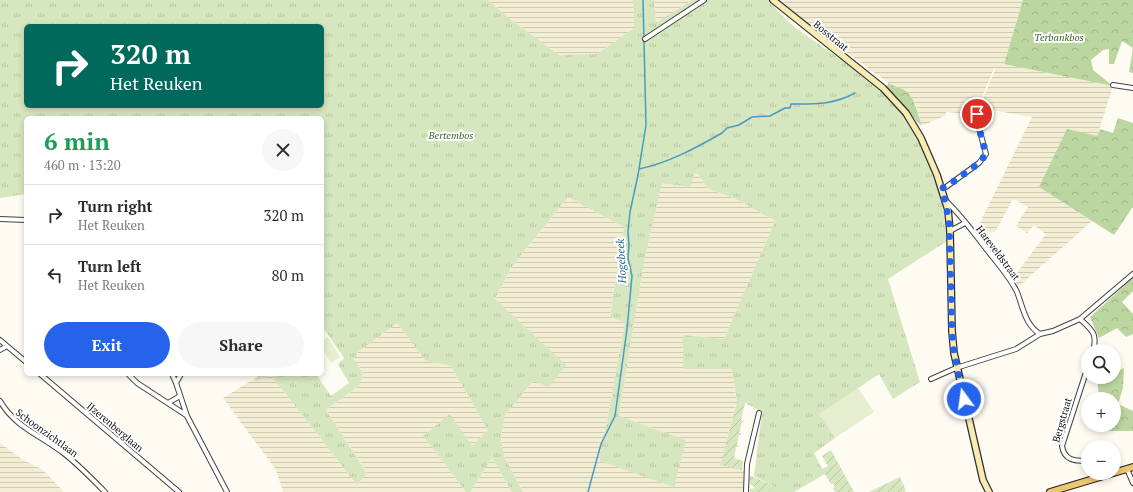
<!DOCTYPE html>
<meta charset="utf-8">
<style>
:root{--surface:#fff;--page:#f7f7f7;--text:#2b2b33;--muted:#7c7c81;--line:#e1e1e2;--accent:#2563eb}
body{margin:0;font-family:"PT Serif",serif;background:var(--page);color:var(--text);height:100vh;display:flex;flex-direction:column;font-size:15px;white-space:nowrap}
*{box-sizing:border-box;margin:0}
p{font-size:13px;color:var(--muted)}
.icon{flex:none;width:22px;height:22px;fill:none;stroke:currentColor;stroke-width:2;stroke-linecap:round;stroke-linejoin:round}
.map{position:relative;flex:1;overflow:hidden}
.sheet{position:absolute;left:24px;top:116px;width:300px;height:260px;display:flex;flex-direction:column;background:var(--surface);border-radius:6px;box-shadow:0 2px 6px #0003}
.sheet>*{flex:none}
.top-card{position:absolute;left:24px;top:24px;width:300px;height:84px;border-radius:6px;box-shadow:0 2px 6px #0003;background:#00695c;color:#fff;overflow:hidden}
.fabs{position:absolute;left:1081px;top:344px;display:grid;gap:8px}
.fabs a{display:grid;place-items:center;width:40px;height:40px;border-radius:50%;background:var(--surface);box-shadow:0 2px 6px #0003;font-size:20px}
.pin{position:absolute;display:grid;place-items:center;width:34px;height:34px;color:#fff;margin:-17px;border:2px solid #fff;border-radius:50%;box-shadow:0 1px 4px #0007}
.me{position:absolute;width:44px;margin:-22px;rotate:346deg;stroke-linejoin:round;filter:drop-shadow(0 0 3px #0008)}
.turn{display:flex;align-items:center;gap:14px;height:84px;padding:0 20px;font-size:18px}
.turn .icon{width:52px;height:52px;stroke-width:2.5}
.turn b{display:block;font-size:28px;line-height:34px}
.round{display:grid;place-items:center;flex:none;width:42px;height:42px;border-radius:21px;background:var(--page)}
.summary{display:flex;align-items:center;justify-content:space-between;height:68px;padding:0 20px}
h1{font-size:24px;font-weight:600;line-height:30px;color:#1e9e55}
.primary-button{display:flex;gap:8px;margin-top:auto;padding:8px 20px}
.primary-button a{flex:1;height:46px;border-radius:24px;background:var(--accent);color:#fff;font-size:16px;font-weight:600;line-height:46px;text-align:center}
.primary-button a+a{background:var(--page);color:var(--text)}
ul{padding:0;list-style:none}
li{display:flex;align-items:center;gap:12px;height:60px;padding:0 20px;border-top:1px solid var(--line)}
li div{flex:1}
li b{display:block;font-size:15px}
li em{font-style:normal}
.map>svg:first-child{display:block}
.farmland{fill:url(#farmland-rules)}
.forest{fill:url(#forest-crowns)}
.park{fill:url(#park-tufts);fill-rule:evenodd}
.garden{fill:url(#garden-furrows)}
.pitch{fill:#e6eecf}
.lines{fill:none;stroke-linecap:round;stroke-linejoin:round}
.stream{stroke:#489bc3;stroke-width:1.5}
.street-casing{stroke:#424242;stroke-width:6}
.secondary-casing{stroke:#313131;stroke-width:8}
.primary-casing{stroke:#202020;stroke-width:8}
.street{stroke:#fff;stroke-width:4}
.secondary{stroke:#f8ebb3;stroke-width:5.5}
.primary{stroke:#edc673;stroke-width:6}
.route{stroke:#2563eb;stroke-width:7;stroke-dasharray:0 12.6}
.labels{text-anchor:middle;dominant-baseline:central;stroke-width:4;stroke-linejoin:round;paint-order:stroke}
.street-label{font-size:10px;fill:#0f0f0f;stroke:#fff}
.park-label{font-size:10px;font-style:italic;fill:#366224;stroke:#fff}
.water-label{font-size:11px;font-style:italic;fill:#226e98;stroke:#fff}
</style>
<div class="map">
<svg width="1133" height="492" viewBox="0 0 1133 492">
<defs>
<pattern id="farmland-rules" width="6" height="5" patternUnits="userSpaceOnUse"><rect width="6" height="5" fill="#f3edd4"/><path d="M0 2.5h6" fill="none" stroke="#cfcab5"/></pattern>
<pattern id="forest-crowns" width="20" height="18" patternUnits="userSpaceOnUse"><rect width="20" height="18" fill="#bcd69f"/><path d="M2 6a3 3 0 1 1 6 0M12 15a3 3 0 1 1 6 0" fill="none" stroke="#a0b688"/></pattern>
<pattern id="park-tufts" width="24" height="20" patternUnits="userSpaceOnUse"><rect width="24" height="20" fill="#d6e6be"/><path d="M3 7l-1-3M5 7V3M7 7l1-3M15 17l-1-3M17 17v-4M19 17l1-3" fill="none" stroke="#b6c4a2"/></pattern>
<pattern id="garden-furrows" width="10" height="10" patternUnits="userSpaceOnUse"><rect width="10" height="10" fill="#d6e6be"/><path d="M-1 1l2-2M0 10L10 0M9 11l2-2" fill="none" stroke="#b6c4a2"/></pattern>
</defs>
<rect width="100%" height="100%" fill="#fefbf3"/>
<path class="farmland" d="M 488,0 L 633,0 L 634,28 L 597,54 L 559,55 L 505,15 Z
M 654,0 L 692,0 L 656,24 Z
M 781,0 L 1023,0 L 1004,64 L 1113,86 L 1097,136 L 1039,187 L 1092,221 L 1018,287 L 1013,278 L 1046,234 L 1034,225 L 1027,233 L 1016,226 L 1028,207 L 1013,199 L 995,232 L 988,232 L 983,239 L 976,231 L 1032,117 L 979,108 L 996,68 L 994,68 L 975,114 L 946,112 L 946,115 L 922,126 L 916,105 L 906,91 L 894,87 L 803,20 Z
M 696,170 L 707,188 L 738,200 L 775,221 L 724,339 L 683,336 L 683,369 L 732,369 L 737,402 L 720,465 L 744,470 L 745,492 L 523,492 L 504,456 L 501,438 L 505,415 L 533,381 L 495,300 L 512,266 L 568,197 L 624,227 L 610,316 L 625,322 L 606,427 L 601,444 L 686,440 L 619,416 L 644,262 L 662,182 Z
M 397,323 L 426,361 L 451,366 L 488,430 L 472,446 L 423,436 L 466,492 L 283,492 L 276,470 L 223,398 L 254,379 L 257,381 L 271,375 L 357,485 L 367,472 L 326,410 L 359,386 L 363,373 L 354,359 L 358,352 Z
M 0,443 L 22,459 L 43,470 L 64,492 L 0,492 Z
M 492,458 L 512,492 L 470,492 Z"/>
<path class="forest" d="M 1023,0 L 1133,0 L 1133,73 L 1129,72 L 1133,48 L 1122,41 L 1114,64 L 1109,64 L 1109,49 L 1103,50 L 1091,60 L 1093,70 L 1113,86 L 1004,64 Z
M 888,83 C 895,87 902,88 906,91 C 914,96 919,117 922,126 C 909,114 899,100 887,88 Z
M 1118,118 L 1133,123 L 1133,208 L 1132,208 L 1114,235 L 1039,187 L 1067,129 L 1097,136 L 1100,129 L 1113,133 Z
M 1133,278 L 1133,291 L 1122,302 L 1133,314 L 1133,334 L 1126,337 L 1117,328 L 1099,338 L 1090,317 Z
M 1124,368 L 1123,388 L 1118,404 L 1133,411 L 1133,431 L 1101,431 L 1101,425 L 1114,425 L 1114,399 L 1099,399 L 1097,377 L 1114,377 L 1114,373 Z"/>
<path class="park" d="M 0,0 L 488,0 L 505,15 L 559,55 L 597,54 L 634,28 L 633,0 L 654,0 L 656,23 L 692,0 L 767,0 C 777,9 785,20 796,28 C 822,48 853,65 877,87 C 923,129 942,180 947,241 L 888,279 L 920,382 L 893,399 L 879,374 L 820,414 L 835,438 L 814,453 L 825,474 L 794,492 L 768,492 L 774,486 L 754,476 L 762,412 L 745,403 L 737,402 L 732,369 L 683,369 L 683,335 L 724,339 L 775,221 L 738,200 L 707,188 L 696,170 L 690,187 L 662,183 L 644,262 L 619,416 L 686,440 L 674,487 L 600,461 L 601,444 L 606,427 L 625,322 L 610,317 L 624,227 L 568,197 L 512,266 L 495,299 L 566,365 L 549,387 L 533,381 L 505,415 L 501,438 L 504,456 L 523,492 L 512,492 L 492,458 L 470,492 L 466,492 L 423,436 L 450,414 L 472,446 L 488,430 L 451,366 L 426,361 L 397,323 L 358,352 L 354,359 L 363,373 L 359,386 L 326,410 L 367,473 L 357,485 L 271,375 L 256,381 L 254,379 L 262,374 L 316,374 L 331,396 L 349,383 L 338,364 L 344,358 L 322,326 L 322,118 L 26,118 L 26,194 L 0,198 ZM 26,26 L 322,26 L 322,106 L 26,106 Z"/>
<path class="garden" d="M 737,402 L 745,403 L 741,420 L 744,421 L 744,422 L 742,422 L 739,433 L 741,433 L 741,435 L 739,435 L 737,445 L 739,446 L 738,447 L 736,447 L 734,458 L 743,461 L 742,470 L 720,465 Z
M 831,450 L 854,492 L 835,492 L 833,488 L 835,487 L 833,483 L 831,484 L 822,469 L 828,466 L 822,456 Z
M 749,475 L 774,486 L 768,492 L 750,492 L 750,489 L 753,489 L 755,487 L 750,484 Z
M 900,477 L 906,491 L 904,492 L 869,492 Z"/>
<path class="pitch" d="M 328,337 L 340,357 L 331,363 L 322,348 L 322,341 Z
M 858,388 L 874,412 L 835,438 L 819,414 Z"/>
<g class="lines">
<path class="stream" d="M 639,169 C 668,163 696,148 722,133 L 727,128 L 739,125 L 752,117 L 770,116 L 785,108 L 790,108 L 791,104 C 815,104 833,105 855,93
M 588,492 L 601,444 L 615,416 L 627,329 L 632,276 L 628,258 L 629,245 L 628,232 L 630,212 L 638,175 L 646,125 L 643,0"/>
<g class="street-casing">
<path id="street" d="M 645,39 L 704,0
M 1113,85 L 1133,88
M 942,188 L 946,187 L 979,163 L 986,154 L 976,117 L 978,107
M 946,201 C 961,215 974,233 987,250 C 997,263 1010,277 1017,292 C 1023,307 1025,325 1040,334
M 0,219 L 26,220
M 950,231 L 965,223
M 1080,319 C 1092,330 1098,334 1093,351
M 0,340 L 7,346 L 0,350
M 7,346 L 26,362
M 1088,366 L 1062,446 C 1064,460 1075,462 1088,460
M 40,374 L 179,492
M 128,374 L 137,383 L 186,415
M 172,374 L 176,383
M 181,374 L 176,383 L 187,416 L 227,492
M 931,379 L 956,368 L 1016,349 L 1040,334 L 1053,331 L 1080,319 L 1133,274
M 0,401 C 15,427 40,435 62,452 C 77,463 91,478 105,492
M 168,403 L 180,396
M 1127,469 L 1133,483
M 746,492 L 747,464 L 759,413"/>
</g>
<g class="secondary-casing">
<path id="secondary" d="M 773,0 L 883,88 L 906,113 L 921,138 L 937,175 L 948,210 L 950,231 L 952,331 L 954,353 L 983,480 L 989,492"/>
</g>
<g class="primary-casing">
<path id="primary" d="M 1050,492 L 1133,467"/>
</g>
<use href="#street" class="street"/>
<use href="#secondary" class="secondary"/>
<use href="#primary" class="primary"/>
</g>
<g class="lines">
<path class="route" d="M 964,399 L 954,353 L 952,332 L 949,220 L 942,188 L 946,187 L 979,163 L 986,154 L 978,124 L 977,114"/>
</g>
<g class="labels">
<g class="street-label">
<text transform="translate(831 36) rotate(39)">Bosstraat</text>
<text transform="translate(998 253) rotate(53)">Hareveldstraat</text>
<text transform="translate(1062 420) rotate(-74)">Bergstraat</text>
<text transform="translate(115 427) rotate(40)">IJzerenberglaan</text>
<text transform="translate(47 433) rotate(36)">Schoonzichtlaan</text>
</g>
<g class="park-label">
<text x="1059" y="37">Terbankbos</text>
<text x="451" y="135">Bertembos</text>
</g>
<g class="water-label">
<text transform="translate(621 261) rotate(-93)">Hogebeek</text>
</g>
</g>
</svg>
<div class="fabs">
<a><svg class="icon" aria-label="search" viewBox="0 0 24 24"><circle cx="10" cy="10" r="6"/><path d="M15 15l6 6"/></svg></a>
<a>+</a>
<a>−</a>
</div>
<div class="pin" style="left:977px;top:114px;background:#d93025"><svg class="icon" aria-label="arrive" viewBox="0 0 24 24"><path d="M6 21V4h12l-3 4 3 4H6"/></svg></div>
<svg class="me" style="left:964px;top:399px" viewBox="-20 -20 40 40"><circle r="17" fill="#2563eb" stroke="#fff" stroke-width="3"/><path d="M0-11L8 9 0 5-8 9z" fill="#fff"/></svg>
<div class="top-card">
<div class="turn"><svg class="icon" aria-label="right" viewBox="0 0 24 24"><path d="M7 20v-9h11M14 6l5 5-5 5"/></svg><div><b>320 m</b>Het Reuken</div></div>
</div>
<section class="sheet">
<div class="summary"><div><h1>6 min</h1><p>460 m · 13:20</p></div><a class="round"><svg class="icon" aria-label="close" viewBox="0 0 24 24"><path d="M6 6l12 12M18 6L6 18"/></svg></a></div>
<ul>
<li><svg class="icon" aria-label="right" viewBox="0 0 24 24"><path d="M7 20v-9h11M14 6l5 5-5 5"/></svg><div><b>Turn right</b><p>Het Reuken</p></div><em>320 m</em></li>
<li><svg class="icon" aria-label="left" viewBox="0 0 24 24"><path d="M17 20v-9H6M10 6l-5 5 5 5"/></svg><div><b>Turn left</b><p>Het Reuken</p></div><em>80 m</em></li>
</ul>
<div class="primary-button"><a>Exit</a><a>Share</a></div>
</section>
</div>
